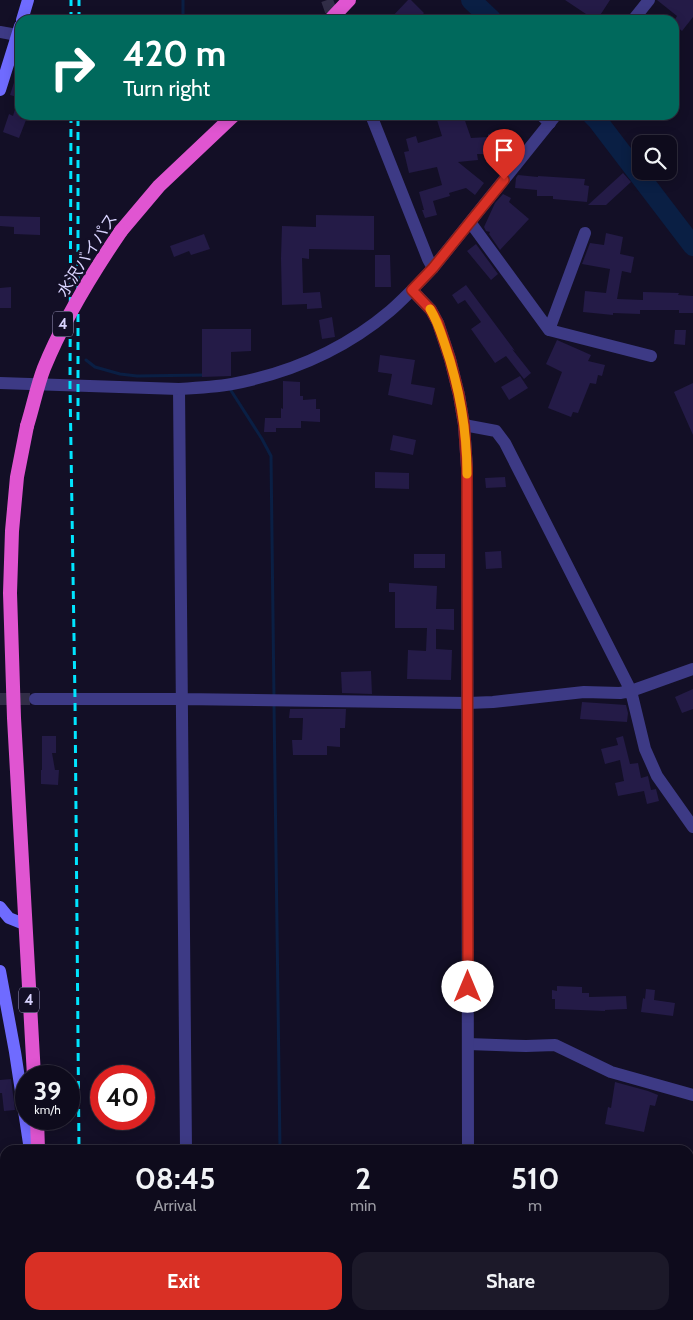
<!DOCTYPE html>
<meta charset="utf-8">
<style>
:root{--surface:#0e0b1c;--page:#1c1929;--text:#f1f3f6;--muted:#9b9ba3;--line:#2e2b3b;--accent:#d93025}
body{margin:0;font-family:Cabin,"Noto Sans JP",sans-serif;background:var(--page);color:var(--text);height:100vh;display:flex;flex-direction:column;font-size:19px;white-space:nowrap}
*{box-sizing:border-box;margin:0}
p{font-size:16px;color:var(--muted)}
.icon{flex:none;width:28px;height:28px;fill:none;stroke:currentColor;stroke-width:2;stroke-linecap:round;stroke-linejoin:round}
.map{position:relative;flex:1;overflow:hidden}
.sheet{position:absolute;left:0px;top:1145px;width:694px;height:175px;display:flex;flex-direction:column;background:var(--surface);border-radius:15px 15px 0 0;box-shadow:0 2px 12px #0003,0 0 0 1px var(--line)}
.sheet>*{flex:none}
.hud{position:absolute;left:15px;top:15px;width:664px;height:105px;border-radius:15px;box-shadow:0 2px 12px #0003,0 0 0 1px var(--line);background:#00695c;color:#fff;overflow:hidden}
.buttons{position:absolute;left:632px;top:135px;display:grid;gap:10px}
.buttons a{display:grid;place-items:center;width:45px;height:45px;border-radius:10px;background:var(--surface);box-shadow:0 2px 12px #0003,0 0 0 1px var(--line);font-size:25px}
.speed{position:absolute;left:15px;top:1065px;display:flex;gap:10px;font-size:25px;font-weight:700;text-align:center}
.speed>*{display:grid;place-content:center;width:65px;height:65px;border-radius:50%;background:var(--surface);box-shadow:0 2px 12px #0003,0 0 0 1px var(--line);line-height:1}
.speed small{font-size:12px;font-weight:400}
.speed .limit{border:8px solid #d22;background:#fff;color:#111}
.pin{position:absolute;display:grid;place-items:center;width:42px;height:42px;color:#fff;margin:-51px -21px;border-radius:50% 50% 50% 0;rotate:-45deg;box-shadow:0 0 5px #0007}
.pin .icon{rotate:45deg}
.me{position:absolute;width:55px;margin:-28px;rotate:0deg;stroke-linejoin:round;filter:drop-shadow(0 0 4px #0008)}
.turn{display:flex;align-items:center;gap:18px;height:105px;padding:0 25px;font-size:22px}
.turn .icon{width:65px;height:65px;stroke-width:2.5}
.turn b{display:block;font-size:35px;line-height:42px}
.eta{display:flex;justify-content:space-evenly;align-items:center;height:85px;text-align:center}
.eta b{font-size:30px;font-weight:800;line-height:35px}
.action{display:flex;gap:10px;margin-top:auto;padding:10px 25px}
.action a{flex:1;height:58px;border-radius:15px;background:var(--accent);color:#fff;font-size:20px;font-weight:800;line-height:58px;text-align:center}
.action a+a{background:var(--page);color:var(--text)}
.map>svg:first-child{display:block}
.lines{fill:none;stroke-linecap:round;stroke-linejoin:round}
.stream{stroke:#0a1f44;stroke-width:3}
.river{stroke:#0a1f44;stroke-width:20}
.building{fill:#241b47}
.minor-tunnel{stroke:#312d47;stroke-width:12;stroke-dasharray:12 6;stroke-linecap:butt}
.minor{stroke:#3d3a85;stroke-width:12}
.tertiary{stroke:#3d3a85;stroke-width:12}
.secondary{stroke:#6f6bff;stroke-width:12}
.trunk{stroke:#e055d1;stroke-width:14}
.rail{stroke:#00e5ff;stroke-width:3;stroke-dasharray:8 6;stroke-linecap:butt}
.trunk-bridge{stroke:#e055d1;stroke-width:14}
.route-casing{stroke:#8d1f18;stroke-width:12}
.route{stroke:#d93025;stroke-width:9}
.slow{stroke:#f59e0b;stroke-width:9}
.labels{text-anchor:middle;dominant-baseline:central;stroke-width:5;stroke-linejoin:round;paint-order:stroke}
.shield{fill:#130f26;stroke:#9e99be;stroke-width:1}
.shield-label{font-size:15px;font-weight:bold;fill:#d9d4ff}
.street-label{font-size:16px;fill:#d9d4ff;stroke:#130f26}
</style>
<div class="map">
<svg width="693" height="1320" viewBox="0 0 693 1320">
<rect width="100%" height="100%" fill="#130f26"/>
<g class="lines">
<path class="stream" d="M 183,0 L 183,20
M 86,360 L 95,367 L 120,374 L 137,376 L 204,375
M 230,389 L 262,439 L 271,456 L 274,698
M 274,704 L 280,1150
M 689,1220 L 693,1220"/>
<path class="river" d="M 471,0 L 492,20
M 592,115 L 597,120 L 693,246"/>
</g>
<path class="building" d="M 408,0 L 411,0 L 424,13 L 418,20 L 389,20 Z
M 565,0 L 610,0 L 597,20 L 595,20 Z
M 657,0 L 693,0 L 693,17 L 682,31 L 674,24 L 674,21 L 677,16 Z
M 18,70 L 20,71 L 20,98 L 10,95 Z
M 18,99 L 20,100 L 20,118 L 26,120 L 19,138 L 3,132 L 9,114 L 13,116 Z
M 452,115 L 463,115 L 471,138 L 488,137 L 488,134 L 505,131 L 507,145 L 485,149 L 486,154 L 477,154 L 478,160 L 458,162 L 484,183 L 475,195 L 466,188 L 449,193 L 450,196 L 433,201 L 437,215 L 425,218 L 422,210 L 424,210 L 419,192 L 442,185 L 437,167 L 409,173 L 404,152 L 409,151 L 406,139 L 416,136 L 418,143 L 442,136 L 437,120 Z
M 623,173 L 631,182 L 606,205 L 588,205 Z
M 518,175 L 538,177 L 538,176 L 585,179 L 584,185 L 589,186 L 587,202 L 553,199 L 553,196 L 537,196 L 537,190 L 515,188 L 516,178 Z
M 503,194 L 511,198 L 509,202 L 529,219 L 500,250 L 489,234 L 490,232 L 486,231 L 484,227 L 495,203 Z
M 316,215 L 374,216 L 374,250 L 309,249 L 309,259 L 302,258 L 303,293 L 320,292 L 322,308 L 307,309 L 307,304 L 282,305 L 281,258 L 282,226 L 316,227 Z
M 0,216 L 40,217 L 40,235 L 14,234 L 14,227 L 0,226 Z
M 606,233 L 623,237 L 620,254 L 634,257 L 631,273 L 622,271 L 617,299 L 643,300 L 643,292 L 679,293 L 678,295 L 693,296 L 693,313 L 679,313 L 679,310 L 640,310 L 640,314 L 613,313 L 613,315 L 583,312 L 585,291 L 606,293 L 610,269 L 582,264 L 590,243 L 604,245 Z
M 204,234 L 210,249 L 191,255 L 189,251 L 174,257 L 170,246 Z
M 476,244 L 498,274 L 491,280 L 467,251 Z
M 375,255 L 390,255 L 391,287 L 375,287 Z
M 466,285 L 515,351 L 512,349 L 531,373 L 524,379 L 506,356 L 495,363 L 471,329 L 481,322 L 465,300 L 458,304 L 452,295 Z
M 11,287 L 11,308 L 0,308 L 0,288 Z
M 332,317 L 335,337 L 322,339 L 319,320 Z
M 202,329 L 251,329 L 251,351 L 231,352 L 231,376 L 202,377 Z
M 675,330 L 686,330 L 685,345 L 674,344 Z
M 557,340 L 591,355 L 588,361 L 605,365 L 602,376 L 598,375 L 596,384 L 590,383 L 578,413 L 573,412 L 571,417 L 548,408 L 562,372 L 546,364 Z
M 380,355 L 415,360 L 411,384 L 435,388 L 432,405 L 388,395 L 392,374 L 378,372 Z
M 520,376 L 528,388 L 509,400 L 501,387 Z
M 283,381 L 300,382 L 300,396 L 303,396 L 303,400 L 316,399 L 316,409 L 320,409 L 320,422 L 301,421 L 301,428 L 276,428 L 276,432 L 264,432 L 265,418 L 281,418 L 281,408 L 283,409 Z
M 693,383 L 693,435 L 674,392 Z
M 393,435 L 416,440 L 413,455 L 390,450 Z
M 375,472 L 409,473 L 409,489 L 375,488 Z
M 505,477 L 506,487 L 486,488 L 485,478 Z
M 501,551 L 502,568 L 486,569 L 485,552 Z
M 414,554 L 445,554 L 445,568 L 414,568 Z
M 389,583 L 437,586 L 436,609 L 454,609 L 454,630 L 436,629 L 436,649 L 452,650 L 451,680 L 407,679 L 408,650 L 426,651 L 427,628 L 395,628 L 395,592 L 389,592 Z
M 371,671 L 372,694 L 342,693 L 341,672 Z
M 693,689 L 693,709 L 682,713 L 675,697 Z
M 582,702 L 626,705 L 628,713 L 627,722 L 580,719 Z
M 290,709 L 346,709 L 345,728 L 340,728 L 340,747 L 327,746 L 327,755 L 293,755 L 292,740 L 302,740 L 303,718 L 289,718 Z
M 42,736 L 56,736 L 56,753 L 52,753 L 55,770 L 59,770 L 58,785 L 41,784 L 41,770 L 42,770 Z
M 623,736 L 630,764 L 638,763 L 641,778 L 648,776 L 651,790 L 656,789 L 659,801 L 647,804 L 644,791 L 618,796 L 615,783 L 624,781 L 620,760 L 605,764 L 601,749 L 618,745 L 616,738 Z
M 557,986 L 582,987 L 582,993 L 589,993 L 589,997 L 626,996 L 627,1009 L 605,1010 L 605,1011 L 555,1009 L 555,999 L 552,999 L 552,990 L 557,991 Z
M 646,989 L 655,990 L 654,1000 L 675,1003 L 673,1016 L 641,1012 L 643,998 L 645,999 Z
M 11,1079 L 15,1110 L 4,1111 L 2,1093 L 0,1093 L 0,1080 Z
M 615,1082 L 648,1091 L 658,1095 L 655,1106 L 650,1105 L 644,1132 L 605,1124 L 608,1107 L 611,1108 Z"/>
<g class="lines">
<path class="minor-tunnel" d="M 327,0 L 334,20
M 0,699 L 35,699"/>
<path class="minor" d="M 0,32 L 17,35
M 371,115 L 428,259 L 433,268
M 541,115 L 550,123
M 470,222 L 549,330 L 651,356
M 549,330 L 585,233
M 179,389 L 186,1150
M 464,425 L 496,431 L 505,443 L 631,691 L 645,749 L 657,776 L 693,827
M 35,699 L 181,699 L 468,703 L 493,702 L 584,692 L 620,693 L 631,691 L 693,669
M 468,1044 L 526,1046 L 555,1045 L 611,1072 L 693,1095
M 0,1296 L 5,1296
M 188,1315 L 188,1320"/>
<path class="tertiary" d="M 633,20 L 649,0
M 412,290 L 431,310 L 438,323 L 450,359 L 459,395 L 464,425 L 467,468 L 468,1150
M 0,383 L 179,389 C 197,388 215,387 232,384 C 290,373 345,349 390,311 C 405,298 419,283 433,268 L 556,115
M 467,1320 L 467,1315"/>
<path class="secondary" d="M 22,20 L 28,0
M 0,90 L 20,26
M 0,907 L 9,918 L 24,924
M 0,971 L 15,1052 L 30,1150"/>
<path class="trunk" d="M 330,20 L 349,0
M 121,231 L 159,186 L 234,115
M 27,426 L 17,477 L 12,531 L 10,593 L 14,718 L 34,1076
M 37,1119 L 38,1150
M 47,1315 L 47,1320"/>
<path class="rail" d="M 71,20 L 71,0
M 79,20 L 79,0
M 71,115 L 70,386 L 75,699 L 79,1150
M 78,420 L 78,115
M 81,1315 L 81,1320"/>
<path class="trunk-bridge" d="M 27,426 C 33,407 37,386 44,368 C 64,319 91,275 121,231"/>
</g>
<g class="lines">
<g class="route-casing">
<path id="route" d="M 468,987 L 467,468 L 464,425 L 459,395 L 450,359 L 438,323 L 431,310 L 412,290 L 433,268 L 504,180"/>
</g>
<use href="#route" class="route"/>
<path class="slow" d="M 430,309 C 437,320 441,333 445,345 C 459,386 467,430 467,474"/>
</g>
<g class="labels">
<g class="shield">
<rect x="53" y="311.5" width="20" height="25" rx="4"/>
<rect x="19" y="987.5" width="20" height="25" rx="4"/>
</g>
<g class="shield-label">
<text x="63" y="324">4</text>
<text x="29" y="1000">4</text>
</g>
<g class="street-label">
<text transform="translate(87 255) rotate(-57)">水沢バイパス</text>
</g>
</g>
</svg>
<div class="buttons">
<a><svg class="icon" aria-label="search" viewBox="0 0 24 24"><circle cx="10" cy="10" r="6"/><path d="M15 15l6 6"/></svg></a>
</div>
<div class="speed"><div>39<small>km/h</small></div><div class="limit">40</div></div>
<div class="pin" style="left:504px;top:180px;background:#d93025"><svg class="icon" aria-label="arrive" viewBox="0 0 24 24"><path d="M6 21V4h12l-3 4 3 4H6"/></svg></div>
<svg class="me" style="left:468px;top:987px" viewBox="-20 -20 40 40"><circle r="19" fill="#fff"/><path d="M0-13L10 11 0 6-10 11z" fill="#d93025"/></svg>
<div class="hud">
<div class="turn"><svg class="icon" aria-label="right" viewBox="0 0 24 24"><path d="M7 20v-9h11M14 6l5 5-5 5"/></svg><div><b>420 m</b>Turn right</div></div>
</div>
<section class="sheet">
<div class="eta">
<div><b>08:45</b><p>Arrival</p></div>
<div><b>2</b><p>min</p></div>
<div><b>510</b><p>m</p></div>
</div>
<div class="action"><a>Exit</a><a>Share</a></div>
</section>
</div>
